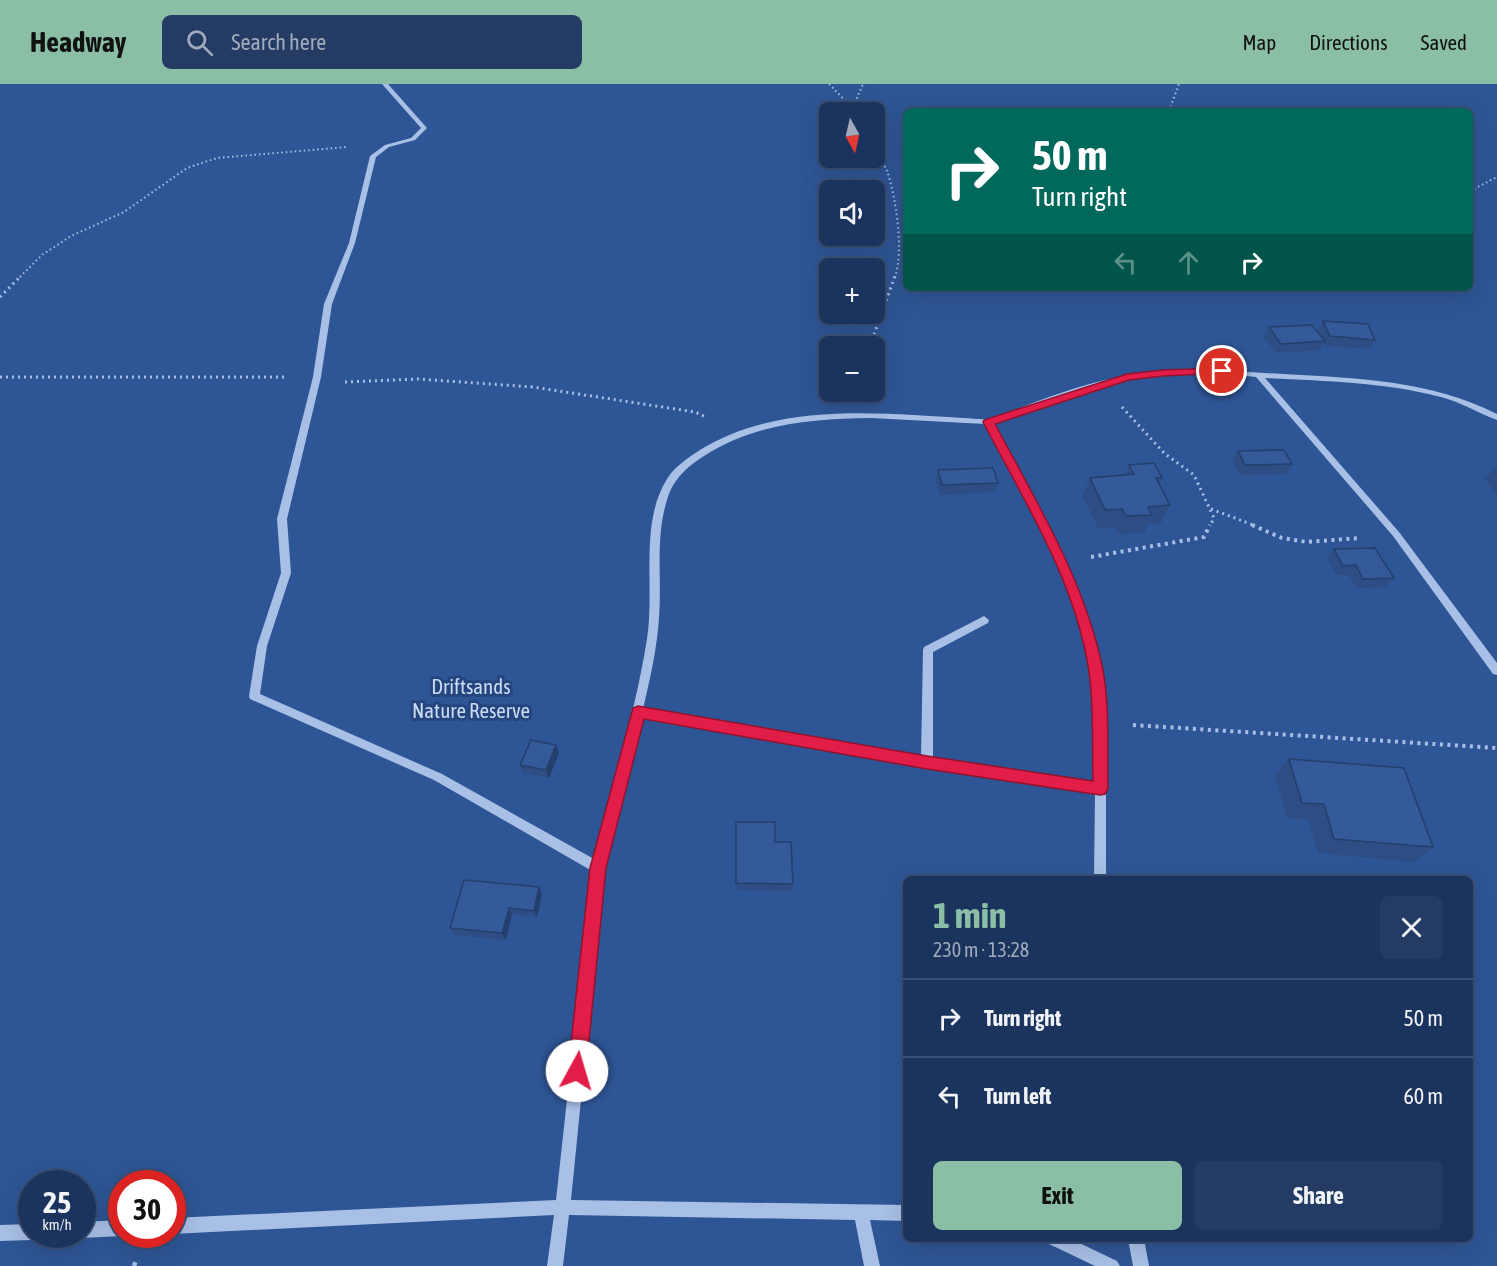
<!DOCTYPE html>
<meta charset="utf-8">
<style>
:root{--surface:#1b345e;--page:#243c64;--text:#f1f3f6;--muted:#a0aabc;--line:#394f73;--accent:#8abfa5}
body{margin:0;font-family:"Asap Condensed",sans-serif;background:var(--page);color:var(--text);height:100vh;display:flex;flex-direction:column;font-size:22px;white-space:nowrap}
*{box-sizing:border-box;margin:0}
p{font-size:20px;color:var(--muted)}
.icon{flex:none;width:33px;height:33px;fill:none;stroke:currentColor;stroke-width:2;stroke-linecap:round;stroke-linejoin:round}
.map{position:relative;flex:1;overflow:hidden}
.sheet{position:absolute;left:903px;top:792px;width:570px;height:366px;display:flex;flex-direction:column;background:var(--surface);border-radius:9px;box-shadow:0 6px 24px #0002,0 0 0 2px var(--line)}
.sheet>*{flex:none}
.hud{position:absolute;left:903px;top:24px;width:570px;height:183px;border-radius:9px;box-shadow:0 6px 24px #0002,0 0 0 2px var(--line);background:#00695c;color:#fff;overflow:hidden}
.needle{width:39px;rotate:172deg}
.tools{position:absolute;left:819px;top:18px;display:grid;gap:12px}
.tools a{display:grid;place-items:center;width:66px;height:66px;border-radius:9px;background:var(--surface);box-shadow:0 6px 24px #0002,0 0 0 2px var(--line);font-size:30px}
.speed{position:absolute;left:18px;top:1086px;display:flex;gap:12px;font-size:30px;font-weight:700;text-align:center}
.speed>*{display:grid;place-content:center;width:78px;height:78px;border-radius:50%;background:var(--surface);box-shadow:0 6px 24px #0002,0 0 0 2px var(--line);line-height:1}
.speed small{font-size:15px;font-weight:400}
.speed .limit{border:9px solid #d22;background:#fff;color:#111}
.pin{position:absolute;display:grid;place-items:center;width:51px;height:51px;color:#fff;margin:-26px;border:3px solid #fff;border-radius:50%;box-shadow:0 2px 6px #0007}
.me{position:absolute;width:66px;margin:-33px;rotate:6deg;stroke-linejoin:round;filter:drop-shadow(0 0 4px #0008)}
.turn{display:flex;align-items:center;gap:21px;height:126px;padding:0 30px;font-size:27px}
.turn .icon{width:78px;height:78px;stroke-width:2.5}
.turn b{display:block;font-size:42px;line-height:51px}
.lanes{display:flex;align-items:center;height:57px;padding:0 30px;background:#0003;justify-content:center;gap:30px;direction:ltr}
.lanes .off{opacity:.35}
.round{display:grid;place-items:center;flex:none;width:63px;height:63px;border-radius:9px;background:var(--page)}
.overview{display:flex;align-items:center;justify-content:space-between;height:102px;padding:0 30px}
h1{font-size:36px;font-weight:700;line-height:45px;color:var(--accent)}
.primary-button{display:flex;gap:12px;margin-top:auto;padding:12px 30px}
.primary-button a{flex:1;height:69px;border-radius:9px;background:var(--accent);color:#111;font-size:24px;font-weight:700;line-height:69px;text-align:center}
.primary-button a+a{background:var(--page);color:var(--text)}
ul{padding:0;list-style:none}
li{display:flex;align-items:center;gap:18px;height:78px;padding:0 30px;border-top:2px solid var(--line)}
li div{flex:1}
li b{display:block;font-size:22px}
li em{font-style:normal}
header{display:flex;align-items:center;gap:36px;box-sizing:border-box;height:84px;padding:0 30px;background:var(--accent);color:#111}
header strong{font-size:28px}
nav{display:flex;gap:33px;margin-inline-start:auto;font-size:21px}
.search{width:420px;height:54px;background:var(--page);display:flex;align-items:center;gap:15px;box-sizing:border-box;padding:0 21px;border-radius:9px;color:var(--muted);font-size:22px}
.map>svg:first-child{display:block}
.green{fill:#2e5595;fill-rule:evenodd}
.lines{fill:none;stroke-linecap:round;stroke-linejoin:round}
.path-far3{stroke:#a8c0e6;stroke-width:2;stroke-dasharray:1.5 3;stroke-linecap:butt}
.path-far2{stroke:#a8c0e6;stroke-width:3;stroke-dasharray:2 4;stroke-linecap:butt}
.path-far1{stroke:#a8c0e6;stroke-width:4;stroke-dasharray:3 4.5;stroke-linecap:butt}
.path{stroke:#a8c0e6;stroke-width:4.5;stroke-dasharray:4 6;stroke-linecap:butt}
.minor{fill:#a8c0e6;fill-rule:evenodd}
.wall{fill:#2d4d84}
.shaded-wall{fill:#243f6c}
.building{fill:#345a9a;stroke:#243f6c;stroke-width:1.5}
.route{fill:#e11d48;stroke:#92132f;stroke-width:1.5}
.labels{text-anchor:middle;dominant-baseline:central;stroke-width:6;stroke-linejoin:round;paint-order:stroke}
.park-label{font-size:21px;fill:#cbdbf4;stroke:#24457d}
</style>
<header>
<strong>Headway</strong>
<div class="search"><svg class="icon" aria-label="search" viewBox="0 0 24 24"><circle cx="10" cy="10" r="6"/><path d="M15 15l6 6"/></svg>Search here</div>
<nav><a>Map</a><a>Directions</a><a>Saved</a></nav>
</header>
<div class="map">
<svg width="1497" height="1182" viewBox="0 0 1497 1182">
<rect width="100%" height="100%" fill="#24457d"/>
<path class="green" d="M 0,0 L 1497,0 L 1497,1182 L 0,1182 ZM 906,27 L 1470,27 L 1470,204 L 906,204 ZM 830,28 L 874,28 L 874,74 L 830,74 ZM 830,106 L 874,106 L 874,152 L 830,152 ZM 830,184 L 874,184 L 874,230 L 830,230 ZM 830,262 L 874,262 L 874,308 L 830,308 ZM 906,795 L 1470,795 L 1470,1155 L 906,1155 ZM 32,1100 L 82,1100 L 82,1150 L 32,1150 ZM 122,1100 L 172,1100 L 172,1150 L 122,1150 Z"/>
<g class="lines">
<path class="path-far3" d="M 829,0 L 856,28
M 853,23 L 863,0
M 1169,27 L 1179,0
M 874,62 C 878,70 883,79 887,87 C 896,112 904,168 895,193
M 1470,107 L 1497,93
M 20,193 L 42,171 L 71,152 L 124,128 L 187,84 L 217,74 L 347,63"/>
<path class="path-far2" d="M 1174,204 L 1216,204
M 0,213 L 21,192
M 870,262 L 895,192
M 0,293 L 287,293
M 345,298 L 418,295 L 533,303 L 695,328 L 706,333
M 1122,323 L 1164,369 L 1194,391 L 1214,434 L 1210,442
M 1211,425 L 1256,442"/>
<path class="path-far1" d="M 1252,441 L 1282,454 L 1307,458 L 1359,454
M 1091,473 L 1204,453 L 1210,441
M 1133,641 L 1497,664"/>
<path class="path" d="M 134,1182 L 137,1174"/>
<path class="minor" d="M 382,0 L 388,0 L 427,44 L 415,56 L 389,63 L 376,73 L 355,159 L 332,220 L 321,293 L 287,435 L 291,489 L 267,562 L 260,610 L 442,690 L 594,775 C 599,751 607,727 614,703 C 626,654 639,605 647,555 C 655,505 639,439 667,395 C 675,382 688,374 700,366 C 763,327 842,327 913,331 C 930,332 947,333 964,334 C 971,334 981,336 989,335 C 1002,333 1017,325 1030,320 C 1057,310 1085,300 1114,294 C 1170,281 1226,287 1283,290 C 1356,294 1430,296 1497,330 L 1497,336 C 1478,329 1461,318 1441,313 C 1384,298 1323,297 1265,294 L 1399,448 L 1497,579 L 1497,591 L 1493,590 L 1393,452 L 1256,293 C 1207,288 1157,288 1110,299 C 1070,309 1032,326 993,339 L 1067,479 L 1095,559 L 1101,587 L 1106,639 L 1106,795 L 1094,795 L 1095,709 L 927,684 L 642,633 L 604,786 L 571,1116 L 906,1121 L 906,1137 L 870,1136 L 880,1182 L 864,1182 L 855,1136 L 569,1131 L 563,1182 L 547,1182 L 554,1131 L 172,1150 L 172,1134 L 556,1116 L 592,787 L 434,696 L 250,615 L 249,612 L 257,562 L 281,489 L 277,435 L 313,293 L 324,220 L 349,159 L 370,72 L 385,61 L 411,54 L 421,44 ZM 871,334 L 985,340 C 1026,419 1074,497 1090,584 C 1097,622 1095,661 1095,699 L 933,675 L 933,568 L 988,539 L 989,536 L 984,532 L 924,563 L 923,566 L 921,673 L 643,625 C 650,595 657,565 659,534 C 662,495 655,454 667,416 C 673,395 687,383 704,372 C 755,339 813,335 871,334 Z
M 122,1136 L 122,1150 L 125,1150 L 122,1152 L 82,1154 L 76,1150 L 82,1150 L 82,1138 Z
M 32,1140 L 32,1150 L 39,1150 L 37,1153 L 32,1156 L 0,1157 L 0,1141 Z
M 1046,1155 L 1071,1155 L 1117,1177 L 1120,1182 L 1095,1182 L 1049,1160 Z
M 1128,1155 L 1144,1155 L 1149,1182 L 1133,1182 Z"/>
</g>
<path class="wall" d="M 1323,237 L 1375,256 L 1370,265 L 1325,262 L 1324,259 L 1320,266 L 1276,269 L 1264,253 L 1269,243 L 1320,251 L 1318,246 Z
M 1238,367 L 1292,380 L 1286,390 L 1240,391 L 1233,376 Z
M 1129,381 L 1162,394 L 1159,400 L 1170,421 L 1161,439 L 1148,440 L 1144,449 L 1118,450 L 1115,443 L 1098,444 L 1083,412 L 1090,394 L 1125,391 Z
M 938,386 L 998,399 L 995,408 L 940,411 L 936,396 Z
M 1493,386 L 1497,386 L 1497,411 L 1485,395 Z
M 1334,465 L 1394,494 L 1386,503 L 1356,504 L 1349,491 L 1337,491 L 1327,474 Z
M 559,669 L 549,694 L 523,689 L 520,681 Z
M 1289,675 L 1433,763 L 1414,778 L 1318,769 L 1308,735 L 1287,734 L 1275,691 Z
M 736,738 L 775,758 L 793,800 L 792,807 L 736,806 Z
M 542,810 L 537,833 L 512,830 L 506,856 L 454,851 L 450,844 Z"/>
<path class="shaded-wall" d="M 556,661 L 559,669 L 549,694 L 546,686 Z
M 539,803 L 542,810 L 537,833 L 534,827 Z
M 509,824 L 512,830 L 506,856 L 502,849 Z"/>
<path class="building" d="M 1323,237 L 1368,240 L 1375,256 L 1330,252 Z
M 1312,241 L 1325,257 L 1281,260 L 1269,243 Z
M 1284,366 L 1292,380 L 1245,381 L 1238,367 Z
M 1154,379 L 1162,394 L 1156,394 L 1170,421 L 1148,423 L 1152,431 L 1126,432 L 1122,425 L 1105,426 L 1090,394 L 1134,390 L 1129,381 Z
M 993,384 L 998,399 L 942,401 L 938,386 Z
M 1375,464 L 1394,494 L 1363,495 L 1356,481 L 1343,482 L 1334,465 Z
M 531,656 L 556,661 L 546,686 L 520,681 Z
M 1289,675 L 1404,684 L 1433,763 L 1334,755 L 1324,720 L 1302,719 Z
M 736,738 L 775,738 L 775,758 L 791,758 L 793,800 L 736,799 Z
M 464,796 L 539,803 L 534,827 L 509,824 L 502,849 L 450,844 Z"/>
<path class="route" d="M 1222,284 L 1227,287 L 1225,289 L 1163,292 L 1129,296 L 995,340 C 1037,419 1085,497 1103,586 C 1110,625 1107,666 1108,705 L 1105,710 L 1100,711 L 927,685 L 644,635 L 606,784 L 586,987 L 583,994 L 577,996 L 571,994 L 568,987 L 590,784 L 633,624 L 638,622 L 927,672 L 1093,697 C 1092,661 1094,624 1089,588 C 1076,498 1024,417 983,338 L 984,336 L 1127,290 L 1163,286 Z"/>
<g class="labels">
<g class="park-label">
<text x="471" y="602">Driftsands<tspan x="471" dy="24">Nature Reserve</tspan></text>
</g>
</g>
</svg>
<div class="tools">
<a><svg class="needle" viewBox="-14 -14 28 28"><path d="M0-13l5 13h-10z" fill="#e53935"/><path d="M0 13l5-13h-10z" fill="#a0aabc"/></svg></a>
<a><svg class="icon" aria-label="sound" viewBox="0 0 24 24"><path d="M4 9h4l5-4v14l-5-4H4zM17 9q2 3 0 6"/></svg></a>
<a>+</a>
<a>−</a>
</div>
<div class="speed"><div>25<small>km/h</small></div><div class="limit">30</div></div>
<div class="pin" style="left:1222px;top:287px;background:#d93025"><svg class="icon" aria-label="arrive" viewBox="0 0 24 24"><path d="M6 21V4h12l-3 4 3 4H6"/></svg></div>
<svg class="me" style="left:577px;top:987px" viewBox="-20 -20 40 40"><circle r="19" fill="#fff"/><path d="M0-13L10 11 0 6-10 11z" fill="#e11d48"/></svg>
<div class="hud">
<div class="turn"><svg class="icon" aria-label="right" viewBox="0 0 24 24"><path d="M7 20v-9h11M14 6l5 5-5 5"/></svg><div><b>50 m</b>Turn right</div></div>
<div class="lanes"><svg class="icon off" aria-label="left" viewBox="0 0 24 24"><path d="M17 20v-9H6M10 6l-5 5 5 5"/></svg><svg class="icon off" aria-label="ahead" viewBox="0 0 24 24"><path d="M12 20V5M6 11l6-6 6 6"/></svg><svg class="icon" aria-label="right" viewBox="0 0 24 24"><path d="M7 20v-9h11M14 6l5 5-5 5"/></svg></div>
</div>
<section class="sheet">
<div class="overview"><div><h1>1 min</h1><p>230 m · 13:28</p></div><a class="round"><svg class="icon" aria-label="close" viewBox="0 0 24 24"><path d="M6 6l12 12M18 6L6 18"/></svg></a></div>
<ul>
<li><svg class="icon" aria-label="right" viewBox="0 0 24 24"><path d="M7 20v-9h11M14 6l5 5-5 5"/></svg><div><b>Turn right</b></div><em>50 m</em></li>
<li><svg class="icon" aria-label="left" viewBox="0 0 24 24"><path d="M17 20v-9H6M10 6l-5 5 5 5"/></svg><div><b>Turn left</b></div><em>60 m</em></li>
</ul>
<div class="primary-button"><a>Exit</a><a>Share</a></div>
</section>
</div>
